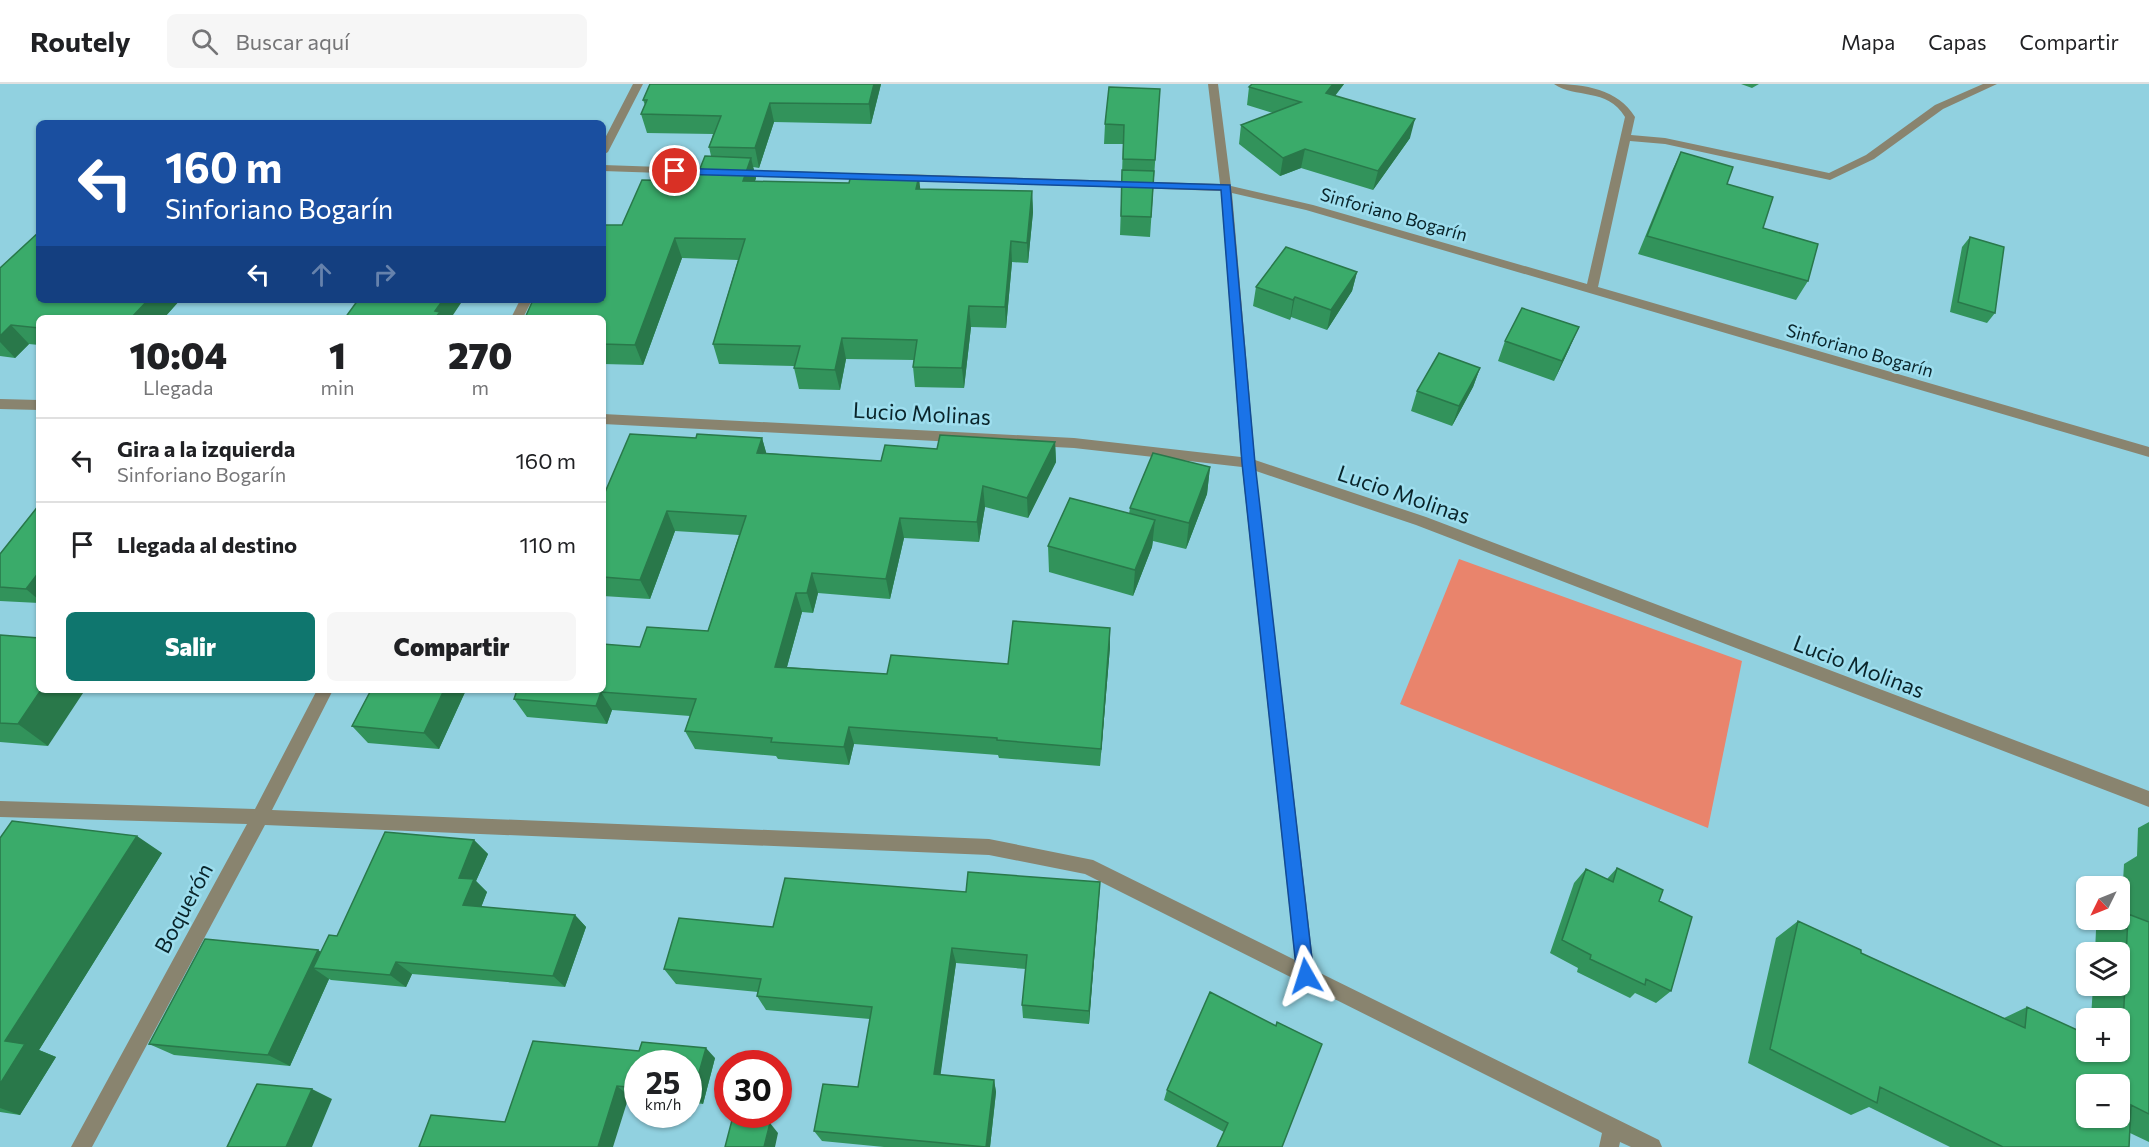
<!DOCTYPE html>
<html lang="es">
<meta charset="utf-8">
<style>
:root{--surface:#fff;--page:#f6f6f6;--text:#202124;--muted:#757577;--line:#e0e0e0;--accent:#0f766e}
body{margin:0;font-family:Commissioner,sans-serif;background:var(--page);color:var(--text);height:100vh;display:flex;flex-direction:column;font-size:22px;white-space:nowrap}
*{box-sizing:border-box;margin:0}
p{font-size:20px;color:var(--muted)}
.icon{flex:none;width:33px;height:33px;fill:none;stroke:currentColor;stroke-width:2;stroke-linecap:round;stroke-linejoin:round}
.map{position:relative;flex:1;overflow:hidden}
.drawer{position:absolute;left:36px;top:231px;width:570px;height:378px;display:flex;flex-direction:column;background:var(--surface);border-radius:9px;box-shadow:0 2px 4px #0004}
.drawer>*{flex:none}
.banner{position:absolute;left:36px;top:36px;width:570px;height:183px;border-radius:9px;box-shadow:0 2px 4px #0004;background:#1a4fa0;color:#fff;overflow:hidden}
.needle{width:39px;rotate:227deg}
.tools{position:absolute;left:2076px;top:792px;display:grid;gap:12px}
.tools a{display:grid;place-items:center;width:54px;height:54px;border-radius:9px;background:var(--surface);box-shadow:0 2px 4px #0004;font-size:30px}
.speed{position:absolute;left:624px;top:966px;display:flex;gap:12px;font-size:30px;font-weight:700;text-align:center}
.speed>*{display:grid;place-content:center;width:78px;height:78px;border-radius:50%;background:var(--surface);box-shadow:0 2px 4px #0004;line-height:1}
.speed small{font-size:15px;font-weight:400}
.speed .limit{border:9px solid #d22;background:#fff;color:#111}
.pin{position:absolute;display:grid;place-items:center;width:51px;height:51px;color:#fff;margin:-26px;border:3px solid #fff;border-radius:50%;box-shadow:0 2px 6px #0007}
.me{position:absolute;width:66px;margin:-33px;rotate:354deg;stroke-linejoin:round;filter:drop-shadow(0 0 4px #0008)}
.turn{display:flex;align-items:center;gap:21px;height:126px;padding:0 30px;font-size:27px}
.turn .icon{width:78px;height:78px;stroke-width:2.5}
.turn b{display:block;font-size:42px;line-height:51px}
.lanes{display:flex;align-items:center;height:57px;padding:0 30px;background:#0003;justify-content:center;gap:30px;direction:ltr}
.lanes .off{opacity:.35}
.eta{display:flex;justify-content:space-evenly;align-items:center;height:102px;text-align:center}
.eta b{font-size:36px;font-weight:800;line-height:42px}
.action{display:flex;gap:12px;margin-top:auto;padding:12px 30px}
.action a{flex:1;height:69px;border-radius:9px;background:var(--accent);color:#fff;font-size:24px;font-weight:800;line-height:69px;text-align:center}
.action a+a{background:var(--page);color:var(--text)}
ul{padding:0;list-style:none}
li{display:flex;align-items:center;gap:18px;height:84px;padding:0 30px;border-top:2px solid var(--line)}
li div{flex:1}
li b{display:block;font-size:22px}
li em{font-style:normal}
header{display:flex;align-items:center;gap:36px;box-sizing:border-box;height:84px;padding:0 30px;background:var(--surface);border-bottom:2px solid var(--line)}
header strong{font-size:28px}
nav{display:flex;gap:33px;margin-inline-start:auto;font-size:21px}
.search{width:420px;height:54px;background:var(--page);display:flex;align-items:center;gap:15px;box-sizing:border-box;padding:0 21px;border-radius:9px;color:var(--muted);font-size:22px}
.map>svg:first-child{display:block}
.green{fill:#e9846c}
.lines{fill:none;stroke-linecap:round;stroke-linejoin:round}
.minor{fill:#89846f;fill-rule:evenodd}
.wall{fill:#32935b}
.shaded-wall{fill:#29784a}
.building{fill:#3aab6a;stroke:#29784a;stroke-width:1.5;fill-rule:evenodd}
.route{fill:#1a73e8;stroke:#114b97;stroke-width:1.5}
.labels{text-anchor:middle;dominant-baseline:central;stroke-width:5;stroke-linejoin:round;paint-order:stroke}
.far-street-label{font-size:18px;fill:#09242a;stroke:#9edeee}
.street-label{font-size:22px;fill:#09242a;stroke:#9edeee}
</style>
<header>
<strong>Routely</strong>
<div class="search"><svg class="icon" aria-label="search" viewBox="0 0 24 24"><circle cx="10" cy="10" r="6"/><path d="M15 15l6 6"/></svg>Buscar aquí</div>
<nav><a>Mapa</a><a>Capas</a><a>Compartir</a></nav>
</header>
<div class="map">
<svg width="2149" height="1063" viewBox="0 0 2149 1063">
<rect width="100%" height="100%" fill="#91d1e0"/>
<path class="green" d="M 1459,475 L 1742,577 L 1708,744 L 1400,620 Z"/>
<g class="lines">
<path class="minor" d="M 633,0 L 643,0 L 608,68 L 603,71 L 603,58 Z
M 1208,0 L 1218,0 L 1231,102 L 1313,121 L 1587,200 L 1625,33 C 1607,3 1575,15 1554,0 C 1584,0 1618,5 1635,33 L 1631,51 L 1665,54 L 1829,89 L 1866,71 L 1935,21 L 1983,0 L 1997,0 L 1943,25 L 1874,75 L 1830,96 L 1665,60 L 1630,57 L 1598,203 L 2149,363 L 2149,373 L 1306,126 L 1232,109 L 1255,376 L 1426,433 L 2149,707 L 2149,723 L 1416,441 L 1256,387 L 1314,886 L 1659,1056 L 1662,1063 L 1631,1063 L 1620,1058 L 1619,1063 L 1599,1063 L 1602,1049 L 1085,790 L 989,771 L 265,741 L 92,1063 L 71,1063 L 247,740 L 0,733 L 0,717 L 255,725 L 317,606 L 333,606 L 272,726 L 989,755 L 1093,776 L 1295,876 L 1242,383 L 1074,364 L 603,340 L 603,330 L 1074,354 L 1241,373 L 1221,107 L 900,96 L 895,93 L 900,90 L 1220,100 Z
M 603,81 L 870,90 L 875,93 L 870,96 L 603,87 Z
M 520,216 L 532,216 L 523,234 L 511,234 Z
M 0,315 L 39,316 L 39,326 L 0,325 Z"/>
</g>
<path class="wall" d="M 650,0 L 881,0 L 871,40 L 774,38 L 759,84 L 753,83 L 756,94 L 755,97 L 920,105 L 1032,107 L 1033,128 L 1028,179 L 1012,178 L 1006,244 L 971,243 L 964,304 L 915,303 L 913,283 L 914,276 L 846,275 L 840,306 L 799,305 L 794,284 L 794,282 L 719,280 L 713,260 L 738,176 L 682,174 L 643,281 L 603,280 L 603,234 L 622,141 L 695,97 L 711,72 L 709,63 L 713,50 L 647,49 L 641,30 L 645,21 L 643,16 Z
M 1344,0 L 1335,12 L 1410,54 L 1373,106 L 1301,84 L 1280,92 L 1239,60 L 1241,41 L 1273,29 L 1247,21 L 1249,3 Z
M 1741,0 L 1759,0 L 1752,4 Z
M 1160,5 L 1150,153 L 1120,151 L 1123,60 L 1104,60 L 1105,40 Z
M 1681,68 L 1727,100 L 1808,197 L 1796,216 L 1638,170 L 1672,87 Z
M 1970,153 L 1995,229 L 1987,239 L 1950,228 L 1962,163 Z
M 0,184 L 180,216 L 164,234 L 39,234 L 39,261 L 29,260 L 15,274 L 0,272 Z
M 1357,188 L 1352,207 L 1327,246 L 1291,233 L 1290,236 L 1253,222 L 1256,203 Z
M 1505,257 L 1570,263 L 1554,297 L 1498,277 Z
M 1480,284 L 1473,303 L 1452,342 L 1411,327 L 1417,307 Z
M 696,354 L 762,354 L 766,369 L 881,377 L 937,365 L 1055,358 L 1056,378 L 1028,434 L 985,423 L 979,458 L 904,454 L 890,515 L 818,509 L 813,529 L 802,528 L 787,583 L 887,590 L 1008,580 L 1110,563 L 1100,682 L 999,674 L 998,671 L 854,660 L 849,681 L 778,675 L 776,672 L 695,665 L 685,647 L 690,632 L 612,626 L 607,640 L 527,633 L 514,615 L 640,563 L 708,547 L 739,451 L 675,447 L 650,515 L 603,512 L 603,413 Z
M 1210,383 L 1207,410 L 1186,465 L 1153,457 L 1152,463 L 1133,512 L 1049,488 L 1048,462 L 1129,430 L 1130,424 Z
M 39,421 L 39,519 L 0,517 L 0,470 Z
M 0,551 L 48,662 L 0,658 Z
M 371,606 L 466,606 L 439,665 L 368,659 L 352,642 Z
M 2149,738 L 2149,1058 L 2130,1049 L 2129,1063 L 1950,1063 L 1869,1023 L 1851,1031 L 1748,979 L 1776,854 L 1798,837 L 1861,869 L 2004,934 L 2027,923 L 2120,968 L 2120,934 L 2091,934 L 2093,902 L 2120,902 L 2120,868 L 2095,868 L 2096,846 L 2117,836 L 2120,836 L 2120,834 L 2121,833 L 2124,780 L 2137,772 L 2138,744 Z
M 0,754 L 162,769 L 39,966 L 56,973 L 20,1031 L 0,1028 Z
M 474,756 L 488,770 L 476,797 L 487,808 L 481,823 L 575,831 L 586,843 L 565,903 L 412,890 L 406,903 L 331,896 L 329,895 L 290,982 L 174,971 L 149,960 L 318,866 L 321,868 L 337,852 Z
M 1617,784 L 1659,817 L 1671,907 L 1656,919 L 1635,909 L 1630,914 L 1577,888 L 1578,884 L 1550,869 L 1574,799 L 1586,785 L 1607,795 Z
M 1100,798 L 1089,940 L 1023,934 L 1022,921 L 1026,885 L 956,879 L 940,991 L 994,996 L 996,1008 L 990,1063 L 884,1063 L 822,1057 L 814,1047 L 858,1003 L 870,935 L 766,926 L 757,912 L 758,908 L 676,900 L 664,885 L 773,843 L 966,808 Z
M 639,967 L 715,974 L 703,1020 L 688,1018 L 688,980 L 638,980 L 638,1013 L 629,1012 L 505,1038 Z
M 1167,1006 L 1282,1063 L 1224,1048 L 1164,1016 Z"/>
<path class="shaded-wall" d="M 874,0 L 881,0 L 871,40 L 869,20 Z
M 1333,0 L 1344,0 L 1322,28 L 1326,9 Z
M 770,19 L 774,38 L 759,84 L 755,64 Z
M 1415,35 L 1410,54 L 1373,106 L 1378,87 Z
M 1305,65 L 1301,84 L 1280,92 L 1283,74 Z
M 751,74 L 756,94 L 748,117 L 743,97 Z
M 919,92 L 921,113 L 916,105 Z
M 1032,107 L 1033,128 L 1028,179 L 1027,159 Z
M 675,154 L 682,174 L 643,281 L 635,261 Z
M 1011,157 L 1012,178 L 1006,244 L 1005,223 Z
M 1357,188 L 1352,207 L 1327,246 L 1331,226 Z
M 1295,213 L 1291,233 L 1290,236 L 1293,216 Z
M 148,216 L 180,216 L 164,234 L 131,234 Z
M 443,216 L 463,216 L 451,234 L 435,234 L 435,227 Z
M 969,222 L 971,243 L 964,304 L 962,284 Z
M 11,241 L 29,260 L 15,274 L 0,258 L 0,252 Z
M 1579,243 L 1570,263 L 1554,297 L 1562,277 Z
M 842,254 L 846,275 L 840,306 L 835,286 Z
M 1480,284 L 1473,303 L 1452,342 L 1459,322 Z
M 762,354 L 768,375 L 757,369 Z
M 1055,358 L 1056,378 L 1028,434 L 1027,414 Z
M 1210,383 L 1207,410 L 1186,465 L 1189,439 Z
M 983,402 L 985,423 L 979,458 L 977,438 Z
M 667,427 L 675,447 L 650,515 L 640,496 Z
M 900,434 L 904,454 L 890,515 L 886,495 Z
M 1155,436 L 1152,463 L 1133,512 L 1135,486 Z
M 39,488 L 39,516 L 26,505 Z
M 812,489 L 818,509 L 813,529 L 807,509 Z
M 796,509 L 802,528 L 782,601 L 775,583 Z
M 1110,544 L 1110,563 L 1100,682 L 1101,665 Z
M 41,606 L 85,606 L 48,662 L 18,640 Z
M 444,606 L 466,606 L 439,665 L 424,649 Z
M 601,608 L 612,626 L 607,640 L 596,622 Z
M 849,643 L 854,660 L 849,681 L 844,663 Z
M 137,752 L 162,769 L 39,966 L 56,973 L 20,1031 L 0,1024 L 0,1000 L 5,957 Z
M 474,756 L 488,770 L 476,797 L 487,808 L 477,834 L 463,821 L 459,794 Z
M 1100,798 L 1099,814 L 1089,940 L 1089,927 Z
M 575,831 L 586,843 L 565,903 L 553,892 Z
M 952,864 L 956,879 L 939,1002 L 934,990 Z
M 318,866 L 337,879 L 313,884 L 329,895 L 290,982 L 268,971 Z
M 396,878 L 412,890 L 406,903 L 390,891 Z
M 706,964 L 715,974 L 703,1020 L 693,1010 Z
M 994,996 L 996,1008 L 990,1063 L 986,1063 Z
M 617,1002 L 629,1012 L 613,1063 L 598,1063 Z
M 312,1005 L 332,1015 L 312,1063 L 286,1063 Z
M 770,1039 L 778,1049 L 775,1063 L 764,1063 Z"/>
<path class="building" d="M 650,0 L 874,0 L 869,20 L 770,19 L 755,64 L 709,63 L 721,32 L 641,30 L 647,16 L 643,16 Z
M 1252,0 L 1333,0 L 1326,9 L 1415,35 L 1378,87 L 1305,65 L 1283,74 L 1241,41 L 1301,18 L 1249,3 Z
M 1109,3 L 1160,5 L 1155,76 L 1123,75 L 1124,41 L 1105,40 Z
M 1681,68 L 1733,83 L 1727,100 L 1773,113 L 1763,144 L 1818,160 L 1808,197 L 1647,152 Z
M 705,72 L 751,74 L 743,97 L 849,99 L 851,91 L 919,92 L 916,105 L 1032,107 L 1027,159 L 1011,157 L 1005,223 L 969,222 L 962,284 L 913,283 L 917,256 L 842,254 L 835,286 L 794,284 L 800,262 L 713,260 L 745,155 L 675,154 L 635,261 L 603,260 L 603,234 L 525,234 L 533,216 L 603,216 L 603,141 L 622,141 L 642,96 L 695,97 Z
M 1122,86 L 1154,87 L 1151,133 L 1121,132 Z
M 39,148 L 39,216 L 148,216 L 131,234 L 39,234 L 39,244 L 11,241 L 0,252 L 0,184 Z
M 1970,153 L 2004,163 L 1995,229 L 1958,218 Z
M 1286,163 L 1357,188 L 1331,226 L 1295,213 L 1293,216 L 1256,203 Z
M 358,216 L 443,216 L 435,227 L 440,228 L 435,234 L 345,234 Z
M 1522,224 L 1579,243 L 1562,277 L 1505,257 Z
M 1439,269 L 1480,284 L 1459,322 L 1417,307 Z
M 630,350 L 696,354 L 697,350 L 762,354 L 757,369 L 881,377 L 885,361 L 937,365 L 940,351 L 1055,358 L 1027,414 L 983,402 L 977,438 L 900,434 L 886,495 L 812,489 L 807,509 L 796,509 L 775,583 L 887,590 L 891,571 L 1008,580 L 1013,537 L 1110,544 L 1101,665 L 997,656 L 997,654 L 849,643 L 844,663 L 771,658 L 772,654 L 685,647 L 696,615 L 601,608 L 596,622 L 514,615 L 517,606 L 603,606 L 603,560 L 640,563 L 647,543 L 708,547 L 746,432 L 667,427 L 640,496 L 603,493 L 603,413 Z
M 1153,369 L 1210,383 L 1189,439 L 1130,424 Z
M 1070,414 L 1155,436 L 1135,486 L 1048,462 Z
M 39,421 L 39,488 L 26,505 L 0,503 L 0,470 Z
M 0,551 L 39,554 L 39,606 L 41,606 L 18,640 L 0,639 Z
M 371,606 L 444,606 L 424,649 L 352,642 Z
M 12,737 L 137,752 L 5,957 L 25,960 L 0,1000 L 0,754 Z
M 385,748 L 474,756 L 459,794 L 474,795 L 463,821 L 575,831 L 553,892 L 396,878 L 390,891 L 313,884 L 329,851 L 337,852 Z
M 1617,784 L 1663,806 L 1659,817 L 1692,833 L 1671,907 L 1646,895 L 1645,901 L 1590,875 L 1591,871 L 1562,856 L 1586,785 L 1613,798 Z
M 968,788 L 1100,798 L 1089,927 L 1022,921 L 1027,871 L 952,864 L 934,990 L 994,996 L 986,1063 L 814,1047 L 823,1000 L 858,1003 L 872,923 L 757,912 L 761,895 L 664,885 L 679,834 L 773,843 L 785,794 L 966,808 Z
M 2128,830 L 2149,838 L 2149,1030 L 2131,1021 L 2129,1063 L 2003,1063 L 1880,1003 L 1877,1019 L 1770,965 L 1798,837 L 1861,866 L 1861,869 L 2025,944 L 2027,923 L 2086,950 L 2086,968 L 2120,968 L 2120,965 L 2122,966 ZM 2086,1000 L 2120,1000 L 2120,1034 L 2086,1034 Z
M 205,855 L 318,866 L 268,971 L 149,960 Z
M 1210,908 L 1276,942 L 1277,938 L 1322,960 L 1282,1063 L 1217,1063 L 1228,1039 L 1167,1006 Z
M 533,957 L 639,967 L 642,958 L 706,964 L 693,1010 L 688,1010 L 688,980 L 638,980 L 638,1004 L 617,1002 L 598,1063 L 419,1063 L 431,1031 L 505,1038 Z
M 257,1000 L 312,1005 L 286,1063 L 227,1063 Z
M 732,1036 L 770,1039 L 764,1063 L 725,1063 Z"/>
<path class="route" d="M 671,84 L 1230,101 L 1255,379 L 1314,892 L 1311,898 L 1306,900 L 1300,898 L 1297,892 L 1242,379 L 1221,106 L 675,90 L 671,89 Z"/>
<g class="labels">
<g class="far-street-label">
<text transform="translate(1394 130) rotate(16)">Sinforiano Bogarín</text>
<text transform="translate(1860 266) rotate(16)">Sinforiano Bogarín</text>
</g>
<g class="street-label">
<text transform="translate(922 329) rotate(3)">Lucio Molinas</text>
<text transform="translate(1404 410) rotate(19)">Lucio Molinas</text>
<text transform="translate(1859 582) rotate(21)">Lucio Molinas</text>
<text transform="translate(183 824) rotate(-62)">Boquerón</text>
</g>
</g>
</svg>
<div class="tools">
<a><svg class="needle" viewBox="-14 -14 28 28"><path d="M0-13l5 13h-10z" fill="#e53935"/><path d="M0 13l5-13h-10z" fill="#757577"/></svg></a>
<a><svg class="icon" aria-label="layers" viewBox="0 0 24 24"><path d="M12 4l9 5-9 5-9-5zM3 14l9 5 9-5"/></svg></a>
<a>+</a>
<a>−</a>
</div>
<div class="speed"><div>25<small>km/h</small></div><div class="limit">30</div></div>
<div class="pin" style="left:675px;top:87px;background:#d93025"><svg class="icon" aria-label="arrive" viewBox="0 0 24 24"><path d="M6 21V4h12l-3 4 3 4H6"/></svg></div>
<svg class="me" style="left:1306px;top:892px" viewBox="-20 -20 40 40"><path d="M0-17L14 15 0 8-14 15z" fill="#1a73e8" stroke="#fff" stroke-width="4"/></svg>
<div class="banner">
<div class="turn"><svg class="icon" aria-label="left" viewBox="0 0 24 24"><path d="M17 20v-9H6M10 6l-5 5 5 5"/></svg><div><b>160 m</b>Sinforiano Bogarín</div></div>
<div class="lanes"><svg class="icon" aria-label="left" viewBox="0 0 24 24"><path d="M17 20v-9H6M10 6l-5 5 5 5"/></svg><svg class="icon off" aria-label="ahead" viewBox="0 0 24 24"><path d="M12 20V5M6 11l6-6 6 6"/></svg><svg class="icon off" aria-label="right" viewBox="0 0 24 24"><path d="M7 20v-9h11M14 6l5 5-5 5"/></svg></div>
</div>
<section class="drawer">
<div class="eta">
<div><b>10:04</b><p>Llegada</p></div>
<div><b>1</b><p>min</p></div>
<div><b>270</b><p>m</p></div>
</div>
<ul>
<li><svg class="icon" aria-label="left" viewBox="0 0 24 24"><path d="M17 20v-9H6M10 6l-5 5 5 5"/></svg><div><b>Gira a la izquierda</b><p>Sinforiano Bogarín</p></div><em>160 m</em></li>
<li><svg class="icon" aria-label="arrive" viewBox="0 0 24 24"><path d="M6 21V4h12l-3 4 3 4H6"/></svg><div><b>Llegada al destino</b></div><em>110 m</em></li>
</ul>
<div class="action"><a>Salir</a><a>Compartir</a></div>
</section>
</div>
